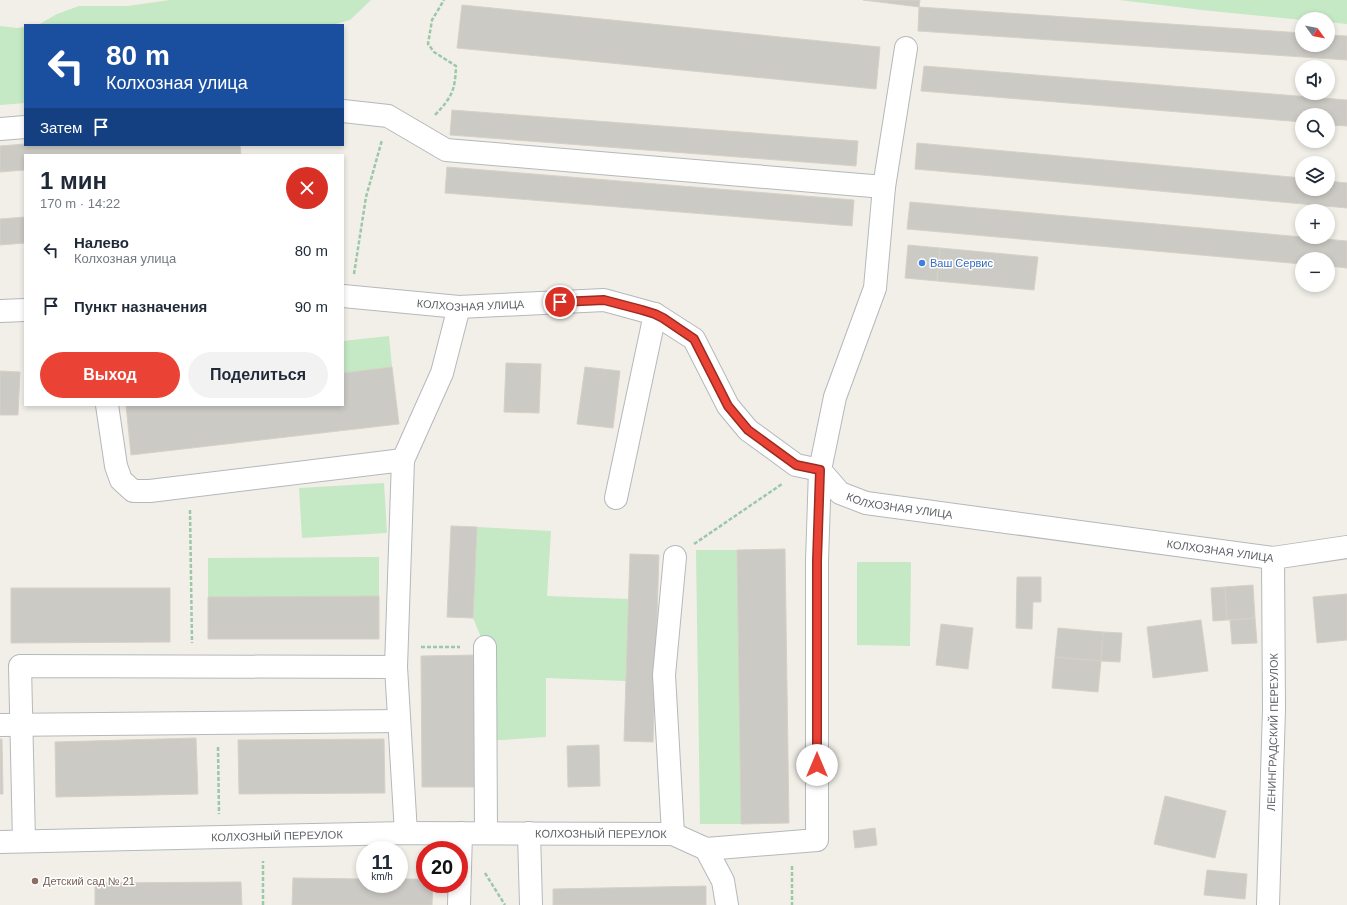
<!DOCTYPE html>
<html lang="ru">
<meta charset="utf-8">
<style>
:root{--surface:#fff;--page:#f2f2f3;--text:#1f2937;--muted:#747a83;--accent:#ea4335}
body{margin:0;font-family:Arial,sans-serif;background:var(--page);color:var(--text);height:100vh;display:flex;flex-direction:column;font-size:15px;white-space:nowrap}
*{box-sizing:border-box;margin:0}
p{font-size:13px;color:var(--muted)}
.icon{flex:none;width:22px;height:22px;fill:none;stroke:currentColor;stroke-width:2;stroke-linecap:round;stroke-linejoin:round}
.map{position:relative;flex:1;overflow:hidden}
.drawer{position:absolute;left:24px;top:154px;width:320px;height:252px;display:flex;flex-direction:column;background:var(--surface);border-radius:0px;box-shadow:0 2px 6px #0003}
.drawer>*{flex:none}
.banner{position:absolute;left:24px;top:24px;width:320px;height:122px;border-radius:0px;box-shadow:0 2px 6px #0003;background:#1a4fa0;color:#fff;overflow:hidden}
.needle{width:26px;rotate:123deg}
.tools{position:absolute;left:1295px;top:12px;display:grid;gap:8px}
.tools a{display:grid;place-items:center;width:40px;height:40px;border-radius:50%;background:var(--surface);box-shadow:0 2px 6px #0003;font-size:20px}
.speed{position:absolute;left:356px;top:841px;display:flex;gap:8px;font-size:20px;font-weight:700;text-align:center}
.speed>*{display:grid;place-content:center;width:52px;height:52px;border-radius:50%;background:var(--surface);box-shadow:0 2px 6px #0003;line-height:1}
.speed small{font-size:10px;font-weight:400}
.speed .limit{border:6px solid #d22;background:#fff;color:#111}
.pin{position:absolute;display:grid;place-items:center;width:34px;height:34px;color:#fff;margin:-17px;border:2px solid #fff;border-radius:50%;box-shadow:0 1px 4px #0007}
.me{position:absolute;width:44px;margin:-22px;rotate:0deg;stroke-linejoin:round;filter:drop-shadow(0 0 3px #0008)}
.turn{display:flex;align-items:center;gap:14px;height:84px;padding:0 16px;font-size:18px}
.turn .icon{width:52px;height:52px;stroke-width:2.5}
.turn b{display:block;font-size:28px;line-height:34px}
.then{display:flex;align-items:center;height:38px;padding:0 16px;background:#0003;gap:8px;font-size:15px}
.round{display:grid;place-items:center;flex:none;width:42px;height:42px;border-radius:21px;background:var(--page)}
.head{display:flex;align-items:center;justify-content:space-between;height:68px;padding:0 16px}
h1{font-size:24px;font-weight:700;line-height:30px}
.cta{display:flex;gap:8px;margin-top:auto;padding:8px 16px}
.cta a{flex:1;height:46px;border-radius:24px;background:var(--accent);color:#fff;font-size:16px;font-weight:700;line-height:46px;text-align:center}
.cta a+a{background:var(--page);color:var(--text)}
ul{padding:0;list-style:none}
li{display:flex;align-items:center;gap:12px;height:56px;padding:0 16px}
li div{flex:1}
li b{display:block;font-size:15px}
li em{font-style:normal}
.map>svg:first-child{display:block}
.green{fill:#c5e8c5}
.building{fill:#cccac5;stroke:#d6d1c6}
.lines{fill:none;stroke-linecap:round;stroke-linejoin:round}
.minor-casing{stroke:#b5b8bc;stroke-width:24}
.path{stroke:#9cc7a9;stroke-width:2.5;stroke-dasharray:4 2;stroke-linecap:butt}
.minor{stroke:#fff;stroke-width:22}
.route-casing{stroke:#982c22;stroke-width:10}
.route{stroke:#ea4335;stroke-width:7}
.shop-dot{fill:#3f7fe0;stroke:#fff;stroke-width:1.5}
.education-dot{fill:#8d6e63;stroke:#fff;stroke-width:1.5}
.labels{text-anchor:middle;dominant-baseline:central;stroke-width:3;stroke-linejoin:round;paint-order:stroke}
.shop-label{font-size:11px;fill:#366cbe;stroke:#fff;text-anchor:start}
.street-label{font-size:11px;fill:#5f6368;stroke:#fff}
.education-label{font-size:11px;fill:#785e54;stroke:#fff;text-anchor:start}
</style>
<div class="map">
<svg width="1347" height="905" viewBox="0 0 1347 905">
<rect width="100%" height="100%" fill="#f1efe8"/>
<path class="green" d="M 170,0 L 371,0 L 350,20 L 332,25 L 38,25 L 57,14 L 79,6 L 128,6 Z
M 1119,0 L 1347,0 L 1347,24 L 1328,22 L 1328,19 L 1302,20 L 1211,11 Z
M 0,26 L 17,28 L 25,27 L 25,103 L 0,105 Z
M 389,336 L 392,367 L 343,373 L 343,341 Z
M 384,483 L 387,533 L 302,538 L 299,488 Z
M 477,527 L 551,531 L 547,596 L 629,599 L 626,681 L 546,678 L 546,737 L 486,741 L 485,647 L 473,618 Z
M 696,550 L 737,550 L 741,824 L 700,824 Z
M 379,557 L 379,596 L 208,597 L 208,558 Z
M 857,562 L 911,562 L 910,646 L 857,645 Z"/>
<path class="building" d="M 863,0 L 920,0 L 919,7 Z
M 462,5 L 880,47 L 876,89 L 457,48 Z
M 919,7 L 1302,33 L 1302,45 L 1328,45 L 1328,35 L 1347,36 L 1347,60 L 918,31 Z
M 924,66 L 1347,100 L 1347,126 L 1328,125 L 1328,115 L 1302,115 L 1302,122 L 921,91 Z
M 452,110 L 858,141 L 856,166 L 450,135 Z
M 917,143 L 1302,178 L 1302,189 L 1328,189 L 1328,181 L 1347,183 L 1347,208 L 915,169 Z
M 25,144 L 240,145 L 241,155 L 25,155 L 25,170 L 0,172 L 0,146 Z
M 447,167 L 854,200 L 852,226 L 445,193 Z
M 910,202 L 1347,241 L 1347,268 L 1328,266 L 1328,259 L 1302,259 L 1302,264 L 907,229 Z
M 25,217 L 25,243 L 0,245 L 0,219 Z
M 908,245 L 940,248 L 937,281 L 905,278 Z
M 940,248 L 1038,257 L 1034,290 L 937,281 Z
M 506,363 L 541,364 L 539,413 L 504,412 Z
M 392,367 L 399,424 L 131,455 L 126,405 L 343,405 L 343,373 Z
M 585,367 L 620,371 L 613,428 L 577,424 Z
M 0,371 L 20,372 L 18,415 L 0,415 Z
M 451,526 L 477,527 L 473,618 L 447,617 Z
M 785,549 L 789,823 L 741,824 L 737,550 Z
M 630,554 L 659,555 L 653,742 L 624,741 Z
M 1017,577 L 1041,577 L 1041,602 L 1033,602 L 1032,629 L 1016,628 Z
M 1253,585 L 1255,618 L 1227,620 L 1225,587 Z
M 1225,587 L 1227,620 L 1213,621 L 1211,588 Z
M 11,588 L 170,588 L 170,642 L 11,643 Z
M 1347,594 L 1347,640 L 1317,643 L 1313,597 Z
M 379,596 L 379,639 L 208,639 L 208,597 Z
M 1255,618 L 1257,643 L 1232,644 L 1230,620 Z
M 1201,620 L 1208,671 L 1153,678 L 1147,627 Z
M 941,624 L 973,628 L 968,669 L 936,665 Z
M 1058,628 L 1103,632 L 1101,661 L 1055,657 Z
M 1103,632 L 1122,633 L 1120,662 L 1101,661 Z
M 478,655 L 479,787 L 422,787 L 421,656 Z
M 1055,657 L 1101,661 L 1098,692 L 1052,688 Z
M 196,738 L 198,794 L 56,797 L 55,742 Z
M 0,739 L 2,739 L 3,794 L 0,794 Z
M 384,739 L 385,793 L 239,794 L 238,740 Z
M 599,745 L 600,786 L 568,787 L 567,746 Z
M 1165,796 L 1226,811 L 1215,858 L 1154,844 Z
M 875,828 L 877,845 L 855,848 L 853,831 Z
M 1207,870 L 1247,874 L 1245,899 L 1204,895 Z
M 293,878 L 365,879 L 365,884 L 399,884 L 399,879 L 425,879 L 425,884 L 433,884 L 432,905 L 292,905 Z
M 241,882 L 242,905 L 95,905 L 95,883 Z
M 706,886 L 706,905 L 553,905 L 553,889 Z"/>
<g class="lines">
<g class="minor-casing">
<g id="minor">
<path d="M 343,111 L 388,116 L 446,150 L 884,187"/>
<path d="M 0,129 L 25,127"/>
<path id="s1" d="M 343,296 L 459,307 L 604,300 L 655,314 L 694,339 L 728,406 L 748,430 L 796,465 L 820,470 L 840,493 L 866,503 L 1273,558 L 1347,547"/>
<path d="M 0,311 L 25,310"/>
<path d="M 107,405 L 116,466 L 121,480 L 133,491 L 150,491 L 403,460 L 396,667 L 406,833"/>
<path d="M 403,460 L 442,373 L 459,307"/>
<path d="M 616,498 L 655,314"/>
<path d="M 485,647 L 486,833"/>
<path d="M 0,725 L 399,721"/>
<path d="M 529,833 L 531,905"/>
<path d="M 673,834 L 664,675 L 675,557"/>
<path d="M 24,841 L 20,666 L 396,667"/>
<path id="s2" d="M 0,842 L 406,833 L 673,834 L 706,849 L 817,840 L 817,561 L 820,470 L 835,397 L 875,288 L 884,187 L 906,48"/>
<path d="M 706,849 L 723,881 L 727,905"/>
<path d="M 459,905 L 461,833"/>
<path id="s3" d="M 1268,905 L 1274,709 L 1273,558"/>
</g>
</g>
<path class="path" d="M 435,115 C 452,97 455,91 456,66 L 434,52 L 428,44 L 432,20 L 444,0
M 354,274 L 366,197 L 382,140
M 190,510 L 192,643
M 694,544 L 782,484
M 421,647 L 460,647
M 218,747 L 219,814
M 792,866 L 792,905
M 485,873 L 505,905
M 263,905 L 263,861"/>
<use href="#minor" class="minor"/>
</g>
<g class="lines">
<g class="route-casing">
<path id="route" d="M 560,302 L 604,300 L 642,310 L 655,314 L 663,318 L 694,339 L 728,406 L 748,430 L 796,465 L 820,470 L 817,561 L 817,765"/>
</g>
<use href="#route" class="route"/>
</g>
<circle class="shop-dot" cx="922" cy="263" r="4"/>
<circle class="education-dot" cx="35" cy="881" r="4"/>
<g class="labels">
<g class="shop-label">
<text x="930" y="263">Ваш Сервис</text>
</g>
<g class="street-label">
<text stroke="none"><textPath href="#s1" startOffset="128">КОЛХОЗНАЯ УЛИЦА</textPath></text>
<text stroke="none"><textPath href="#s1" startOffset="643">КОЛХОЗНАЯ УЛИЦА</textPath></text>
<text stroke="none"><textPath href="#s1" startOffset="967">КОЛХОЗНАЯ УЛИЦА</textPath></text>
<text stroke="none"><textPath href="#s3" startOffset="173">ЛЕНИНГРАДСКИЙ ПЕРЕУЛОК</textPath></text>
<text stroke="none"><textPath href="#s2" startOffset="601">КОЛХОЗНЫЙ ПЕРЕУЛОК</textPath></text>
<text stroke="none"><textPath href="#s2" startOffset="277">КОЛХОЗНЫЙ ПЕРЕУЛОК</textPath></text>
</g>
<g class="education-label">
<text x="43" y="881">Детский сад № 21</text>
</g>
</g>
</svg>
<div class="tools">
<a><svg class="needle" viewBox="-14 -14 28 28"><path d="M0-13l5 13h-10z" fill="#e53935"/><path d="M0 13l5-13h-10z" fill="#747a83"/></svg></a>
<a><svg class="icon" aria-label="sound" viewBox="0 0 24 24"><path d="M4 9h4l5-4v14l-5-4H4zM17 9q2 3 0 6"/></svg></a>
<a><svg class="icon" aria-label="search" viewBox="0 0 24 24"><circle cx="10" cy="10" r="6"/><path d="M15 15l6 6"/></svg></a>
<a><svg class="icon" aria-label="layers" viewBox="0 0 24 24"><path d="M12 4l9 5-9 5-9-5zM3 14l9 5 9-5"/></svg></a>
<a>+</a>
<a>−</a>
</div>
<div class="speed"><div>11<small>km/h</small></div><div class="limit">20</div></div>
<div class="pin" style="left:560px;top:302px;background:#d93025"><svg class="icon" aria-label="arrive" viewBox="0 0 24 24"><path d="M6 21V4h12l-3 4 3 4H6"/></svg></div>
<svg class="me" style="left:817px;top:765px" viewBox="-20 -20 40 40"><circle r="19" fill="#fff"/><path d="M0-13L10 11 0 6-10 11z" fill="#ea4335"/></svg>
<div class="banner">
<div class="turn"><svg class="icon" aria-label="left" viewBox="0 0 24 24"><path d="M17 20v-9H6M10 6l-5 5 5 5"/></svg><div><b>80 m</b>Колхозная улица</div></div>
<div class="then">Затем<svg class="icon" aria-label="arrive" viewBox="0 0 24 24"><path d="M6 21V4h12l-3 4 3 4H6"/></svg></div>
</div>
<section class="drawer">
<div class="head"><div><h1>1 мин</h1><p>170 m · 14:22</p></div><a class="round" style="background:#d93025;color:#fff"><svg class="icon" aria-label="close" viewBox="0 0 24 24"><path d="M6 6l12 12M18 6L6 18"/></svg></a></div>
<ul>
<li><svg class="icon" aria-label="left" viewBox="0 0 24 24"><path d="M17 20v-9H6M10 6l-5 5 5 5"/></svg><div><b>Налево</b><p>Колхозная улица</p></div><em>80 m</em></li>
<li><svg class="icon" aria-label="arrive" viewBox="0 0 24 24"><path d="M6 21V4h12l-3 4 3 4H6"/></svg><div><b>Пункт назначения</b></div><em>90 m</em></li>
</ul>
<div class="cta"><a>Выход</a><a>Поделиться</a></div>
</section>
</div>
